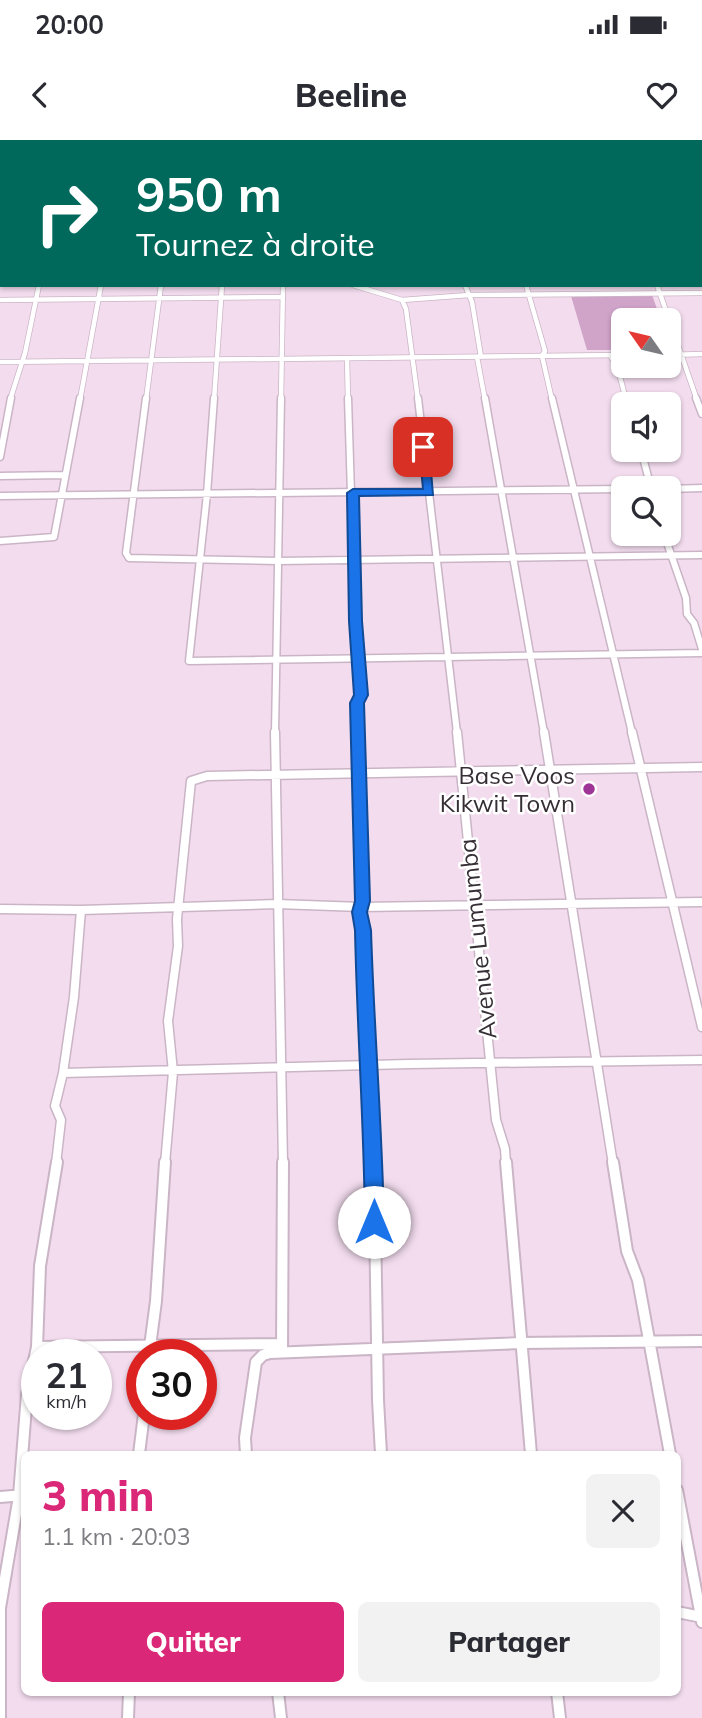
<!DOCTYPE html>
<html lang="fr">
<meta charset="utf-8">
<style>
:root{--surface:#fff;--page:#f2f2f3;--text:#2b2b33;--muted:#7c7c81;--accent:#db2777}
body{margin:0;font-family:Mulish,sans-serif;background:var(--page);color:var(--text);height:100vh;display:flex;flex-direction:column;font-size:26px;white-space:nowrap}
*{box-sizing:border-box;margin:0}
p{font-size:23px;color:var(--muted)}
.icon{flex:none;width:38px;height:38px;fill:none;stroke:currentColor;stroke-width:2;stroke-linecap:round;stroke-linejoin:round}
.map{position:relative;flex:1;overflow:hidden}
.details{position:absolute;left:21px;top:1311px;width:660px;height:245px;display:flex;flex-direction:column;background:var(--surface);border-radius:10px;box-shadow:0 2px 5px #0004}
.details>*{flex:none}
.guide{position:absolute;left:0px;top:0px;width:704px;height:147px;box-shadow:0 2px 5px #0004;background:#00695c;color:#fff;overflow:hidden}
.needle{width:46px;rotate:304deg}
.tools{position:absolute;left:611px;top:168px;display:grid;gap:14px}
.tools a{display:grid;place-items:center;width:70px;height:70px;border-radius:10px;background:var(--surface);box-shadow:0 2px 5px #0004;font-size:35px}
.speed{position:absolute;left:21px;top:1199px;display:flex;gap:14px;font-size:35px;font-weight:700;text-align:center}
.speed>*{display:grid;place-content:center;width:91px;height:91px;border-radius:50%;background:var(--surface);box-shadow:0 2px 5px #0004;line-height:1}
.speed small{font-size:18px;font-weight:400}
.speed .limit{border:10px solid #d22;background:#fff;color:#111}
.pin{position:absolute;display:grid;place-items:center;width:60px;height:60px;color:#fff;margin:-30px;border-radius:14px;box-shadow:0 4px 10px #0006}
.me{position:absolute;width:77px;margin:-38px;rotate:0deg;stroke-linejoin:round;filter:drop-shadow(0 0 5px #0008)}
.turn{display:flex;align-items:center;gap:24px;height:147px;padding:0 21px;font-size:32px}
.turn .icon{width:91px;height:91px;stroke-width:2.5}
.turn b{display:block;font-size:49px;line-height:60px}
.round{display:grid;place-items:center;flex:none;width:74px;height:74px;border-radius:10px;background:var(--page)}
.head{display:flex;align-items:center;justify-content:space-between;height:119px;padding:0 21px}
h1{font-size:42px;font-weight:800;line-height:52px;color:var(--accent)}
.cta{display:flex;gap:14px;margin-top:auto;padding:14px 21px}
.cta a{flex:1;height:80px;border-radius:10px;background:var(--accent);color:#fff;font-size:28px;font-weight:800;line-height:80px;text-align:center}
.cta a+a{background:var(--page);color:var(--text)}
.status{display:flex;justify-content:space-between;align-items:center;height:49px;padding:0 35px;background:var(--surface);direction:ltr}
.status svg{height:19px;fill:currentColor}
header{display:flex;justify-content:space-between;align-items:center;height:91px;padding:0 21px;background:var(--surface);font-size:32px;font-weight:800}
.map>svg:first-child{display:block}
.green{fill:#d0a4c9}
.lines{fill:none;stroke-linecap:round;stroke-linejoin:round}
.minor-far3-casing{stroke:#cab5c6;stroke-width:6}
.minor-far2-casing{stroke:#cab5c6;stroke-width:9}
.minor-far1-casing{stroke:#cab5c6;stroke-width:11}
.minor-casing{stroke:#cab5c6;stroke-width:14}
.secondary-casing{stroke:#cab5c6;stroke-width:4}
.minor-far3{stroke:#fff;stroke-width:4.5}
.minor-far2{stroke:#fff;stroke-width:6}
.minor-far1{stroke:#fff;stroke-width:8}
.minor{stroke:#fff;stroke-width:10}
.secondary{fill:#fff;fill-rule:evenodd}
.route{fill:#1a73e8;stroke:#114b97;stroke-width:2}
.poi-dot{fill:#9f3596;stroke:#fff;stroke-width:2.5}
.labels{text-anchor:middle;dominant-baseline:central;stroke-width:5;stroke-linejoin:round;paint-order:stroke}
.poi-label{font-size:24px;fill:#362e35;stroke:#fff;text-anchor:end}
.street-label{font-size:24px;fill:#362e35;stroke:#fff}
</style>
<div class="status"><b>20:00</b><svg viewBox="0 0 49 12"><path d="M0 12V9h3v3zM5 12V6h3v6zM10 12V3h3v9zM15 12V0h3v12zM26 1h20v11H26zM47 4h2v5h-2z"/></svg></div>
<header><svg class="icon" aria-label="back" viewBox="0 0 24 24"><path d="M15 5l-7 7 7 7"/></svg>Beeline<svg class="icon" aria-label="heart" viewBox="0 0 24 24"><path d="M12 20l-8-8c-3-5 5-10 8-4 3-6 11-1 8 4z"/></svg></header>
<div class="map">
<svg width="702" height="1578" viewBox="0 0 702 1578">
<rect width="100%" height="100%" fill="#f2dcee"/>
<path class="green" d="M 652,155 L 661,180 L 623,180 L 623,210 L 587,210 L 571,156 Z"/>
<g class="lines">
<g class="minor-far3-casing">
<path id="minor-far3" d="M 25,2 L 29,0
M 74,2 L 76,0
M 110,2 L 112,0
M 174,2 L 176,0
M 193,2 L 195,0
M 353,145 L 402,160 L 469,155 L 702,153
M 465,145 L 472,162 L 481,217
M 526,145 L 545,211 L 542,216 L 552,260
M 657,145 L 697,260
M 0,160 L 282,157
M 402,160 L 406,169 L 418,260
M 610,215 L 618,229 L 626,260
M 668,215 L 702,214
M 477,217 L 485,260
M 347,218 L 348,260
M 0,222 L 623,215
M 10,260 L 25,213 L 39,145
M 80,260 L 101,145
M 146,260 L 161,145
M 214,260 L 222,145
M 281,260 L 283,145"/>
</g>
<g class="minor-far2-casing">
<path id="minor-far2" d="M 146,258 L 126,413 L 129,418 L 278,421 L 702,415
M 214,258 L 207,354 L 189,521 L 702,513
M 348,258 L 355,481 L 361,555 L 357,563 L 358,593
M 418,258 L 457,593
M 485,258 L 544,593
M 552,258 L 632,593
M 625,258 L 627,264
M 696,258 L 702,274
M 641,310 L 651,348
M 0,317 L 11,258
M 0,336 L 64,335
M 668,349 L 702,348
M 0,356 L 623,349
M 664,394 L 686,458 L 687,474 L 694,483 L 702,509
M 0,401 L 54,397 L 80,258
M 275,593 L 281,258"/>
</g>
<g class="minor-far1-casing">
<path id="minor-far1" d="M 275,592 L 283,1024
M 358,592 L 363,761 L 360,772 L 375,1024
M 457,592 L 496,980 L 505,1009 L 506,1024
M 544,592 L 613,1024
M 632,592 L 702,887
M 0,769 L 81,770 L 277,764 L 361,767 L 702,762
M 63,933 L 409,924 L 702,920
M 56,1024 L 61,980 L 55,966 L 63,933 L 74,857 L 81,770
M 165,1024 L 173,932 L 168,881 L 178,806 L 177,779 L 191,641 L 207,636 L 702,627"/>
</g>
<g class="minor-casing">
<path id="minor" d="M 374,1022 L 378,1260 L 381,1314
M 506,1022 L 531,1314
M 613,1022 L 627,1111 L 638,1140 L 670,1314
M 37,1207 L 281,1204
M 282,1212 L 283,1022
M 149,1214 L 156,1161 L 165,1022
M 139,1314 L 144,1274
M 246,1314 L 245,1298 L 256,1222 L 263,1215 L 270,1213 L 521,1203 L 702,1201
M 677,1350 L 702,1482
M 0,1357 L 24,1355
M 677,1472 L 702,1477
M 278,1552 L 281,1578
M 557,1552 L 560,1578
M 0,1578 L 0,1468 L 19,1356 L 27,1254 L 37,1207 L 40,1126 L 57,1022
M 128,1578 L 129,1552"/>
</g>
<g class="secondary-casing">
<path id="secondary" d="M 658,0 L 664,0 L 664,2 L 658,2 Z"/>
</g>
<use href="#minor-far3" class="minor-far3"/>
<use href="#minor-far2" class="minor-far2"/>
<use href="#minor-far1" class="minor-far1"/>
<use href="#minor" class="minor"/>
<use href="#secondary" class="secondary"/>
</g>
<path class="route" d="M 419,305 L 429,307 L 433,355 L 359,356 L 362,481 L 368,555 L 364,563 L 370,761 L 367,772 L 371,790 C 374,888 382,984 384,1082 L 381,1086 L 368,1086 L 365,1082 C 364,984 357,888 355,790 L 352,772 L 355,761 L 350,563 L 354,555 L 349,481 L 347,353 L 353,349 L 423,349 Z"/>
<circle class="poi-dot" cx="589" cy="649" r="7"/>
<g class="labels">
<g class="poi-label">
<text x="575" y="635">Base Voos<tspan x="575" dy="28">Kikwit Town</tspan></text>
</g>
<g class="street-label">
<text transform="translate(477 799) rotate(-96)">Avenue Lumumba</text>
</g>
</g>
</svg>
<div class="tools">
<a><svg class="needle" viewBox="-14 -14 28 28"><path d="M0-13l5 13h-10z" fill="#e53935"/><path d="M0 13l5-13h-10z" fill="#7c7c81"/></svg></a>
<a><svg class="icon" aria-label="sound" viewBox="0 0 24 24"><path d="M4 9h4l5-4v14l-5-4H4zM17 9q2 3 0 6"/></svg></a>
<a><svg class="icon" aria-label="search" viewBox="0 0 24 24"><circle cx="10" cy="10" r="6"/><path d="M15 15l6 6"/></svg></a>
</div>
<div class="speed"><div>21<small>km/h</small></div><div class="limit">30</div></div>
<div class="pin" style="left:423px;top:307px;background:#d93025"><svg class="icon" aria-label="arrive" viewBox="0 0 24 24"><path d="M6 21V4h12l-3 4 3 4H6"/></svg></div>
<svg class="me" style="left:374px;top:1082px" viewBox="-20 -20 40 40"><circle r="19" fill="#fff"/><path d="M0-13L10 11 0 6-10 11z" fill="#1a73e8"/></svg>
<div class="guide">
<div class="turn"><svg class="icon" aria-label="right" viewBox="0 0 24 24"><path d="M7 20v-9h11M14 6l5 5-5 5"/></svg><div><b>950 m</b>Tournez à droite</div></div>
</div>
<section class="details">
<div class="head"><div><h1>3 min</h1><p>1.1 km · 20:03</p></div><a class="round"><svg class="icon" aria-label="close" viewBox="0 0 24 24"><path d="M6 6l12 12M18 6L6 18"/></svg></a></div>
<div class="cta"><a>Quitter</a><a>Partager</a></div>
</section>
</div>
